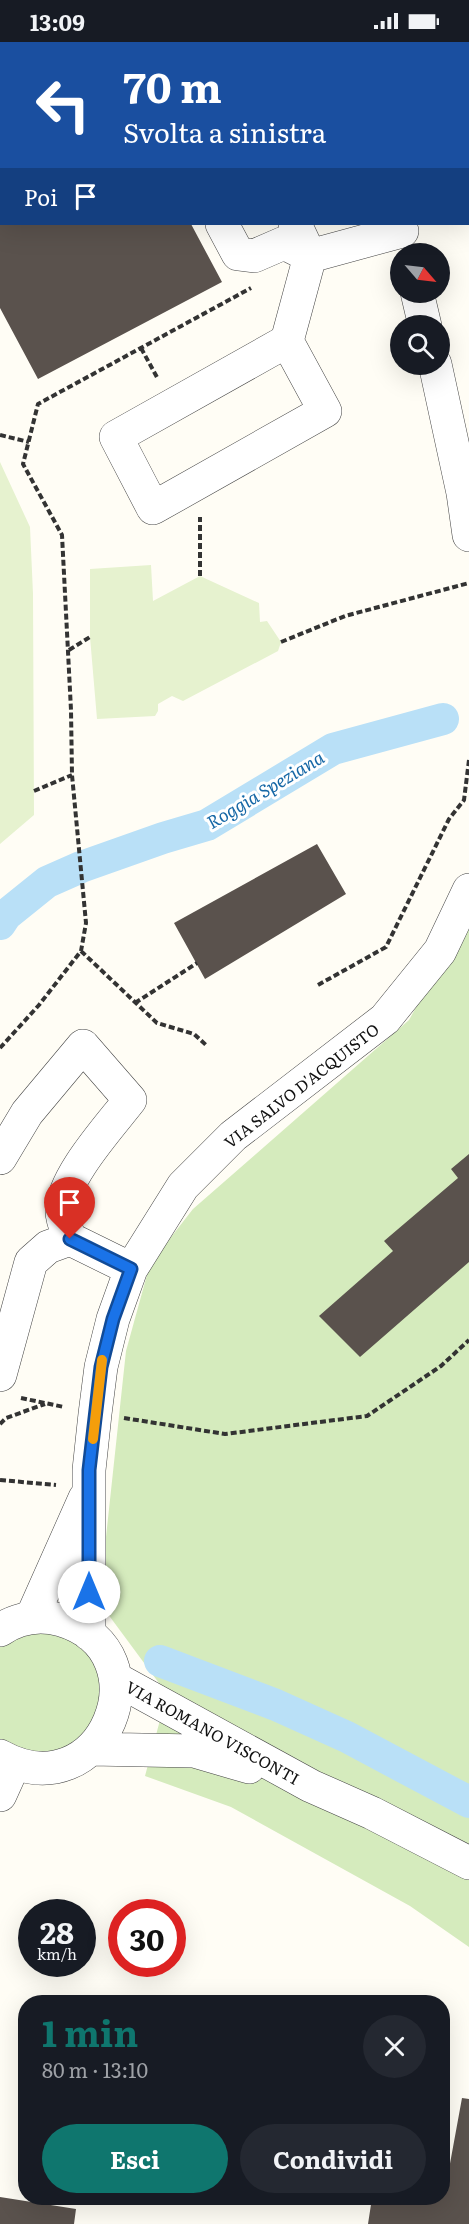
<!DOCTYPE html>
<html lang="it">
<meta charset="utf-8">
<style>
:root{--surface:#171b24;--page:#242831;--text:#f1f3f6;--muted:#9ea1a6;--accent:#0f766e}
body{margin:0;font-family:Literata,serif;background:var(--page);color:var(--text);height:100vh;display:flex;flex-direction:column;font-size:22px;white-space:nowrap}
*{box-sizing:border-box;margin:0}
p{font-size:20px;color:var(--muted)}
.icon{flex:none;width:33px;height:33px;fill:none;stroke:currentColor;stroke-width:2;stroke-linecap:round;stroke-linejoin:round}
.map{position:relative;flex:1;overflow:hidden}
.details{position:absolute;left:18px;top:1953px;width:432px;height:210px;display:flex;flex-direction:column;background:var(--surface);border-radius:24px;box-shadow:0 6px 24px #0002}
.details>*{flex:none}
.guide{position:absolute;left:0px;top:0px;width:470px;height:183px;box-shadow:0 6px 24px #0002;background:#1a4fa0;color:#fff;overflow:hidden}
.needle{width:39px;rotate:118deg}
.tools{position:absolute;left:390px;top:201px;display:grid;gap:12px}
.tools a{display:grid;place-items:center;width:60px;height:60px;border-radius:50%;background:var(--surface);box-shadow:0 6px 24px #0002;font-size:30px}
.speed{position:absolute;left:18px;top:1857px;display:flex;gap:12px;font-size:30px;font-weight:700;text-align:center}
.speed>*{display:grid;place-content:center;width:78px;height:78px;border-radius:50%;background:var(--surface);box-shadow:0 6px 24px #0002;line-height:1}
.speed small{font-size:15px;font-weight:400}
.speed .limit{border:9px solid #d22;background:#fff;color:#111}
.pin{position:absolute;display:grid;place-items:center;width:51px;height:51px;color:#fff;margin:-62px -26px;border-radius:50% 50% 50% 0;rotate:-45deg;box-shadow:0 0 6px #0007}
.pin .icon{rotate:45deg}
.me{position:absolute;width:66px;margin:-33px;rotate:0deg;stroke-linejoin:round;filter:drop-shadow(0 0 4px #0008)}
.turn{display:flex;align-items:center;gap:21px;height:126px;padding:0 24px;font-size:27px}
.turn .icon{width:78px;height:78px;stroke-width:2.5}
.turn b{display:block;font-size:42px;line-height:51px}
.then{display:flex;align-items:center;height:57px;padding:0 24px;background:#0003;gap:12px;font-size:22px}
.round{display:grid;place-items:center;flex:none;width:63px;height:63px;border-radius:32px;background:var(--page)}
.headline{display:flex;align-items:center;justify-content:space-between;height:102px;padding:0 24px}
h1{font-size:36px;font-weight:700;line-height:45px;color:var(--accent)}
.cta{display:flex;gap:12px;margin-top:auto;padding:12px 24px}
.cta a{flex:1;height:69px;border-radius:36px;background:var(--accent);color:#fff;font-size:24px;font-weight:700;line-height:69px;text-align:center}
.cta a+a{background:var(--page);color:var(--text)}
.status{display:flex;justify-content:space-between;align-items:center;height:42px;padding:0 30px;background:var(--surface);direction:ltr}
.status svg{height:16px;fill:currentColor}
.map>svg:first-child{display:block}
.green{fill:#d5ebbd}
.pitch{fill:#e6f2cf}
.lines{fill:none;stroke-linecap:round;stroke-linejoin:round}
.canal{stroke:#b9e0f7;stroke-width:32}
.building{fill:#5a524d}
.minor-casing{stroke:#444;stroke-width:34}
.path{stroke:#333;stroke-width:4;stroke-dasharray:6 3;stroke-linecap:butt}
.minor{stroke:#fff;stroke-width:33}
.route-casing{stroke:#114b97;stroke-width:15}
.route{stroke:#1a73e8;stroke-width:10}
.slow{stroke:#f59e0b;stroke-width:10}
.labels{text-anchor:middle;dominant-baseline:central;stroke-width:6;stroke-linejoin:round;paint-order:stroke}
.street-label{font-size:16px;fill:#111;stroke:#fff}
.water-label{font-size:18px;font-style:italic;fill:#1768a6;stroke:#fff}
</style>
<div class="status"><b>13:09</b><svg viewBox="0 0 49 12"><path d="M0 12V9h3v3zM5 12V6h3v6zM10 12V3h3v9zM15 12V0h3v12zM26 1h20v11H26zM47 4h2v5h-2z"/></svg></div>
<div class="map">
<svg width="469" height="2182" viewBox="0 0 469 2182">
<rect width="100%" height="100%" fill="#fffdf5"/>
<path class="green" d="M 469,870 L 469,1905 L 410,1864 L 231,1765 L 145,1734 L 167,1652 L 99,1560 L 126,1309 L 150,1222 L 193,1167 L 409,978 Z
M 38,1589 L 78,1600 L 103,1632 L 103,1674 L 56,1717 L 0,1703 L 0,1604 Z"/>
<path class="pitch" d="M 0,420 L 30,485 L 33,552 L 34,773 L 0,802 Z
M 151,523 L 153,559 L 200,534 L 259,561 L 260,580 L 267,579 L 281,600 L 278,609 L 183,659 L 172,654 L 158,662 L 158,669 L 155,674 L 97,677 L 90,595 L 90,527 Z"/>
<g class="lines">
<path class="canal" d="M 0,882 L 6,873 L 47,840 L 81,825 L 163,796 L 207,783 L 333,707 L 443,677
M 160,1619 L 276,1663 L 347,1695 L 469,1760"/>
</g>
<path class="building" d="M 0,182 L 191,182 L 222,240 L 38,337 L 0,266 Z
M 317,802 L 346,852 L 205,937 L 174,881 Z
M 469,1112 L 469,1220 L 360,1315 L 319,1274 L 393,1209 L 384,1199 L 458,1136 L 451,1127 Z
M 462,2056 L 469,2057 L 469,2182 L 368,2182 L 372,2156 L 442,2156 L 442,2126 L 449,2127 Z
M 0,2155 L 76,2167 L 74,2182 L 0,2182 Z"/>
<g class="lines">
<g class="minor-casing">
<path id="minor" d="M 342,0 L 342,2
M 222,182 L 238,212 L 254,214 L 284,201 L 310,214 L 402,189
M 417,250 L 425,284
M 287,299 L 325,369 L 153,466 L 116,395 L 287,299 L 310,214 L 295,182
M 435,322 L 463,451 L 469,493
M 0,1116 L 27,1071 L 83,1004 L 130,1058 C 110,1084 61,1137 62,1170 C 62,1178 67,1189 70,1197
M 0,1333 L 31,1220 L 48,1205 L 70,1197 L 131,1227
M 32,1575 L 85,1456
M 0,1588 C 18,1576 40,1572 61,1578 C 168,1610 103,1771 0,1714
M 89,1592 L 89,1428 L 95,1372 L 101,1325 L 113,1277 L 131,1227 L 183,1144 L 233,1094 L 385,977 L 440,909 L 469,848
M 116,1637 L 311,1744 L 372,1771 L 469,1821
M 91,1707 L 194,1709 L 249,1725
M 0,1753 L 14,1722"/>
</g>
<path class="path" d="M 137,0 L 138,2
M 0,7 L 2,8
M 141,306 L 158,337
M 0,393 L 29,400
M 200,534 L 200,475
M 281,600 L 345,574 L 469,541
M 69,608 L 90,595
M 34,749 L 72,733
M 81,909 L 157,981 L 194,992 L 206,1003
M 318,943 L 386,905 L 449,777 L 464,758 L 469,718
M 135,961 L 197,921
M 0,1006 L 39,963 L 81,909 L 86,881 L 72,733 L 71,668 L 62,493 L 23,422 L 38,362 L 251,246
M 21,1356 L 64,1365
M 124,1376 L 225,1392 L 367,1374 L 441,1324 L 469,1298
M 0,1382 L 6,1376 L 45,1362
M 0,1438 L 56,1443"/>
<use href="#minor" class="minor"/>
</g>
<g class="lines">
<g class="route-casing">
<path id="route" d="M 70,1197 L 131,1227 L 113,1277 L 101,1325 L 89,1428 L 89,1550"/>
</g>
<use href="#route" class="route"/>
<path class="slow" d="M 93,1397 L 102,1318"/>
</g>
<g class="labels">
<g class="street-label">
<text transform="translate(301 1043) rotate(-38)">VIA SALVO D'ACQUISTO</text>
<text transform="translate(213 1690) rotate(29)">VIA ROMANO VISCONTI</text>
</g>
<g class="water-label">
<text transform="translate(265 747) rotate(-31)">Roggia Speziana</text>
</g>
</g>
</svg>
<div class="tools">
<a><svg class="needle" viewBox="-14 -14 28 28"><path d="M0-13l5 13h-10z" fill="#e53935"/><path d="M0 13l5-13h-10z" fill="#9ea1a6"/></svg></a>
<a><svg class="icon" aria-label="search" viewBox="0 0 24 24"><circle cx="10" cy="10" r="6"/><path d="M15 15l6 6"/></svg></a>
</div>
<div class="speed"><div>28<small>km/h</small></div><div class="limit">30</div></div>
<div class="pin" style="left:70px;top:1197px;background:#d93025"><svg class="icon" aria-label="arrive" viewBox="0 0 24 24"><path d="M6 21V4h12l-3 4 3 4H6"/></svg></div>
<svg class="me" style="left:89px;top:1550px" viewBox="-20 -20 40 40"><circle r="19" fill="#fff"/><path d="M0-13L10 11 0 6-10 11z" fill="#1a73e8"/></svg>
<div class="guide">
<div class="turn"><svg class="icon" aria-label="left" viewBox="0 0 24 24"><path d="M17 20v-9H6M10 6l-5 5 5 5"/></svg><div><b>70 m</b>Svolta a sinistra</div></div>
<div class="then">Poi<svg class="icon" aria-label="arrive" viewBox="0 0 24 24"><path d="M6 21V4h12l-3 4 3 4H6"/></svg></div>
</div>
<section class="details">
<div class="headline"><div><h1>1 min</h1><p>80 m · 13:10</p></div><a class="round"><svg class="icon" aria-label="close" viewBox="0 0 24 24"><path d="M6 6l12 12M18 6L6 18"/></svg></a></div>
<div class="cta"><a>Esci</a><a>Condividi</a></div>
</section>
</div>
